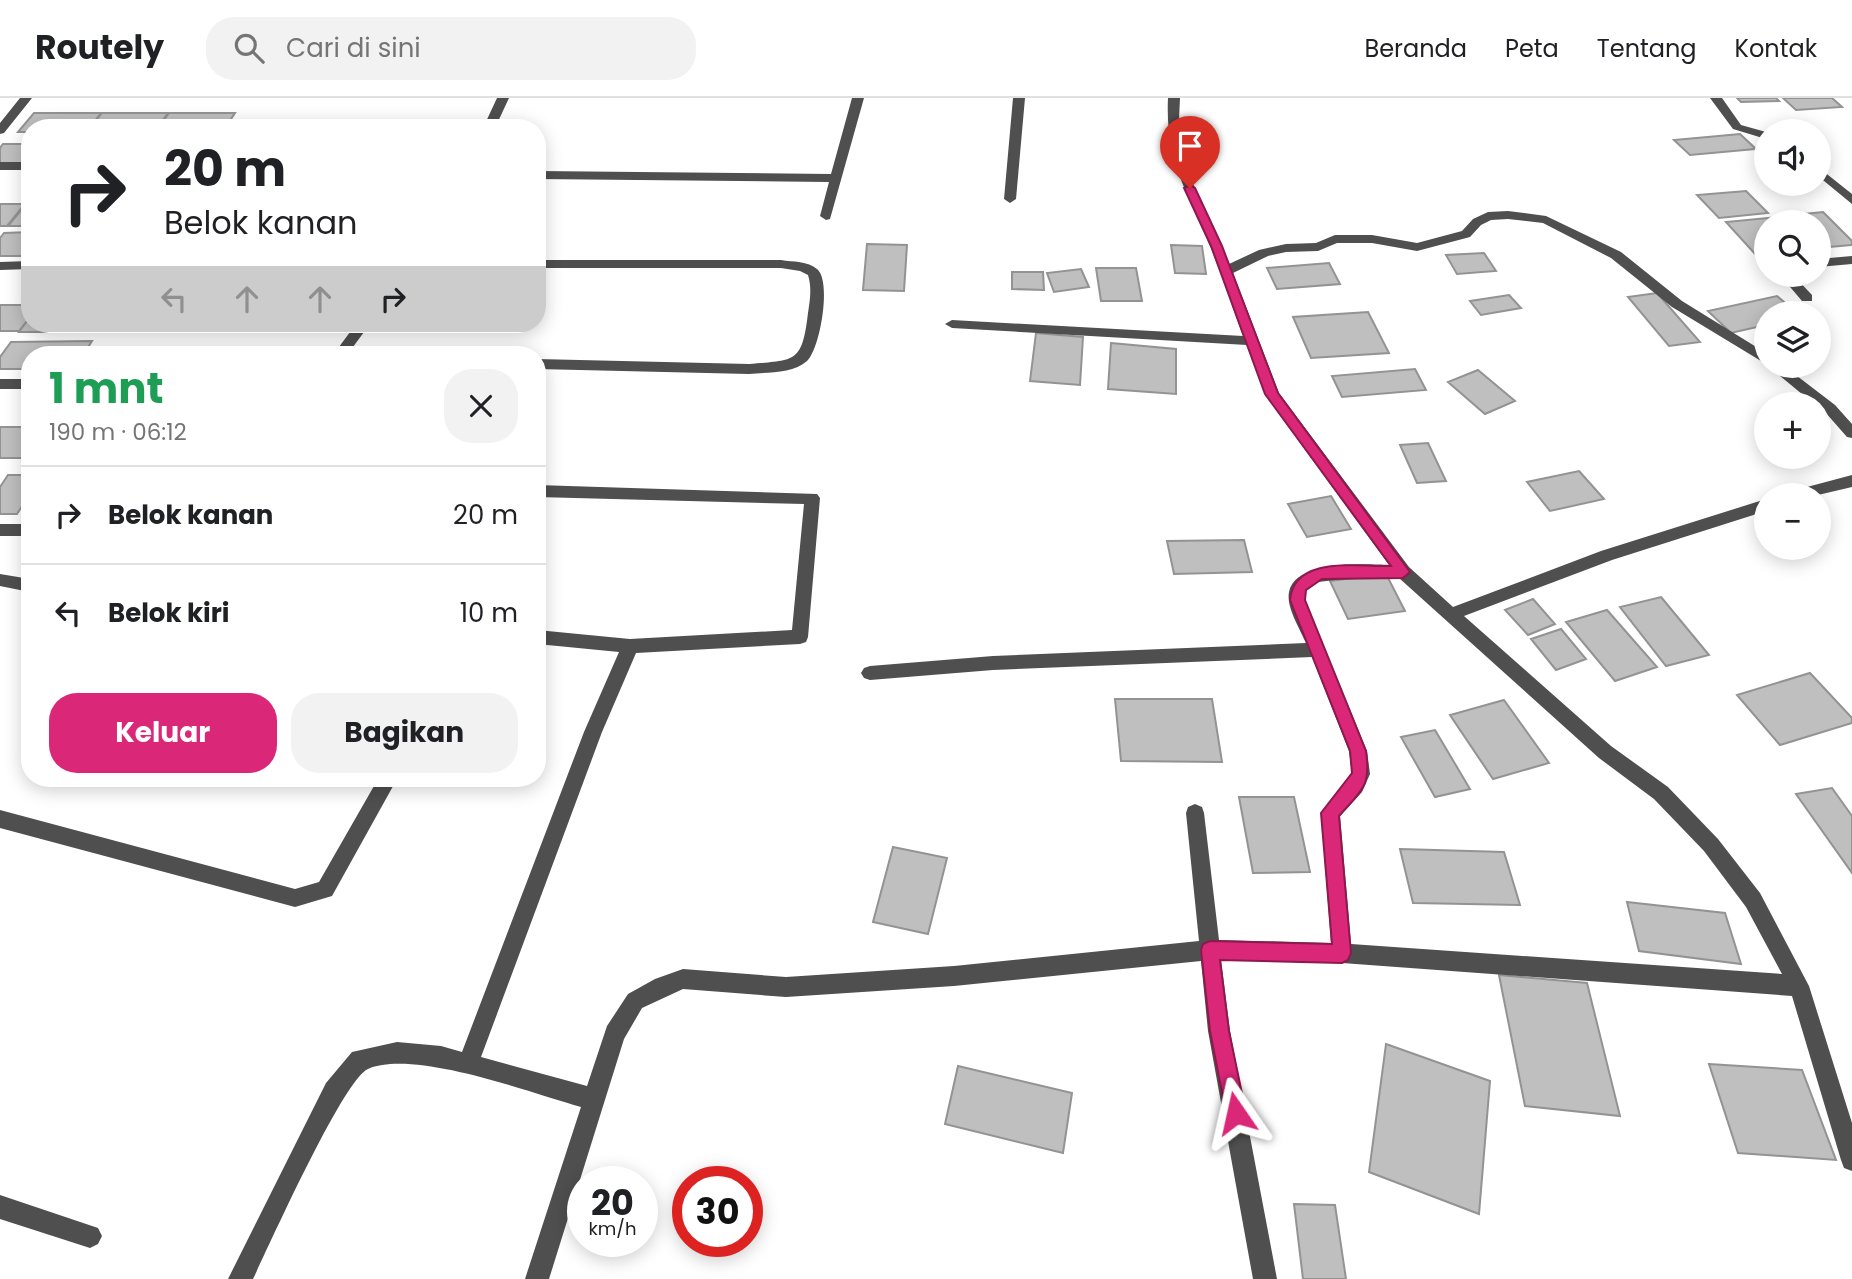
<!DOCTYPE html>
<html lang="id">
<meta charset="utf-8">
<style>
:root{--surface:#fff;--page:#f2f2f2;--text:#202124;--muted:#757577;--line:#e0e0e0;--accent:#db2777}
body{margin:0;font-family:Poppins,sans-serif;background:var(--page);color:var(--text);height:100vh;display:flex;flex-direction:column;font-size:26px;white-space:nowrap}
*{box-sizing:border-box;margin:0}
p{font-size:23px;color:var(--muted)}
.icon{flex:none;width:38px;height:38px;fill:none;stroke:currentColor;stroke-width:2;stroke-linecap:round;stroke-linejoin:round}
.map{position:relative;flex:1;overflow:hidden}
.drawer{position:absolute;left:21px;top:248px;width:525px;height:441px;display:flex;flex-direction:column;background:var(--surface);border-radius:28px;box-shadow:0 4px 18px #0003}
.drawer>*{flex:none}
.guide{position:absolute;left:21px;top:21px;width:525px;height:214px;border-radius:28px;box-shadow:0 4px 18px #0003;background:#fff;color:var(--text);overflow:hidden}
.fabs{position:absolute;left:1754px;top:21px;display:grid;gap:14px}
.fabs a{display:grid;place-items:center;width:77px;height:77px;border-radius:50%;background:var(--surface);box-shadow:0 4px 18px #0003;font-size:35px}
.speed{position:absolute;left:567px;top:1068px;display:flex;gap:14px;font-size:35px;font-weight:700;text-align:center}
.speed>*{display:grid;place-content:center;width:91px;height:91px;border-radius:50%;background:var(--surface);box-shadow:0 4px 18px #0003;line-height:1}
.speed small{font-size:18px;font-weight:400}
.speed .limit{border:10px solid #d22;background:#fff;color:#111}
.pin{position:absolute;display:grid;place-items:center;width:60px;height:60px;color:#fff;margin:-72px -30px;border-radius:50% 50% 50% 0;rotate:-45deg;box-shadow:0 0 7px #0007}
.pin .icon{rotate:45deg}
.me{position:absolute;width:77px;margin:-38px;rotate:349deg;stroke-linejoin:round;filter:drop-shadow(0 0 5px #0008)}
.turn{display:flex;align-items:center;gap:24px;height:147px;padding:0 28px;font-size:32px}
.turn .icon{width:91px;height:91px;stroke-width:2.5}
.turn b{display:block;font-size:49px;line-height:60px}
.lanes{display:flex;align-items:center;height:66px;padding:0 28px;background:#0003;justify-content:center;gap:35px;direction:ltr}
.lanes .off{opacity:.35}
.round{display:grid;place-items:center;flex:none;width:74px;height:74px;border-radius:28px;background:var(--page)}
.headline{display:flex;align-items:center;justify-content:space-between;height:119px;padding:0 28px}
h1{font-size:42px;font-weight:700;line-height:52px;color:#1e9e55}
.primary-button{display:flex;gap:14px;margin-top:auto;padding:14px 28px}
.primary-button a{flex:1;height:80px;border-radius:28px;background:var(--accent);color:#fff;font-size:28px;font-weight:700;line-height:80px;text-align:center}
.primary-button a+a{background:var(--page);color:var(--text)}
ul{padding:0;list-style:none}
li{display:flex;align-items:center;gap:21px;height:98px;padding:0 28px;border-top:2px solid var(--line)}
li div{flex:1}
li b{display:block;font-size:26px}
li em{font-style:normal}
header{display:flex;align-items:center;gap:42px;box-sizing:border-box;height:98px;padding:0 35px;background:var(--surface);border-bottom:2px solid var(--line)}
header strong{font-size:33px}
nav{display:flex;gap:38px;margin-inline-start:auto;font-size:24px}
.search{width:490px;height:63px;background:var(--page);display:flex;align-items:center;gap:18px;box-sizing:border-box;padding:0 24px;border-radius:28px;color:var(--muted);font-size:26px}
.map>svg:first-child{display:block}
.building{fill:#bfbfbf;stroke:#939393;stroke-width:2}
.lines{fill:none;stroke-linecap:round;stroke-linejoin:round}
.minor{fill:#4f4f4f;fill-rule:evenodd}
.route{fill:#db2777;stroke:#8e194d;stroke-width:2}
</style>
<header>
<strong>Routely</strong>
<div class="search"><svg class="icon" aria-label="search" viewBox="0 0 24 24"><circle cx="10" cy="10" r="6"/><path d="M15 15l6 6"/></svg>Cari di sini</div>
<nav><a>Beranda</a><a>Peta</a><a>Tentang</a><a>Kontak</a></nav>
</header>
<div class="map">
<svg width="1852" height="1181" viewBox="0 0 1852 1181">
<rect width="100%" height="100%" fill="#fff"/>
<path class="building" d="M 1737,0 L 1776,0 L 1779,3 L 1741,4 Z
M 1783,0 L 1832,0 L 1842,9 L 1796,12 Z
M 34,15 L 101,15 L 89,30 L 30,30 L 30,34 L 18,34 Z
M 102,15 L 168,15 L 157,30 L 90,30 Z
M 169,15 L 235,15 L 225,30 L 158,30 Z
M 1740,36 L 1756,51 L 1690,57 L 1674,42 Z
M 3,46 L 30,46 L 30,66 L 0,66 L 0,50 Z
M 1746,93 L 1768,115 L 1719,120 L 1697,97 Z
M 0,106 L 25,106 L 7,128 L 0,128 Z
M 26,106 L 30,106 L 30,128 L 8,128 Z
M 1823,114 L 1852,143 L 1852,147 L 1818,150 L 1818,124 L 1789,124 L 1783,118 Z
M 1778,119 L 1783,124 L 1766,124 L 1766,156 L 1756,157 L 1726,124 Z
M 30,134 L 30,158 L 0,158 L 0,140 L 4,135 Z
M 867,146 L 907,147 L 904,193 L 863,192 Z
M 1171,147 L 1202,148 L 1206,176 L 1175,175 Z
M 1484,155 L 1496,173 L 1457,176 L 1446,157 Z
M 1329,165 L 1340,186 L 1277,191 L 1267,170 Z
M 1096,170 L 1136,170 L 1142,203 L 1101,203 Z
M 1081,171 L 1089,189 L 1054,194 L 1047,175 Z
M 1012,174 L 1043,174 L 1044,192 L 1012,191 Z
M 1657,195 L 1700,244 L 1669,248 L 1628,199 Z
M 1509,197 L 1521,210 L 1481,217 L 1470,203 Z
M 1777,198 L 1797,215 L 1766,215 L 1766,227 L 1731,235 L 1708,213 Z
M 0,207 L 30,207 L 30,219 L 19,233 L 0,233 Z
M 1368,214 L 1389,255 L 1311,260 L 1293,219 Z
M 30,219 L 30,226 L 105,226 L 100,234 L 19,234 Z
M 1036,235 L 1083,239 L 1080,287 L 1030,283 Z
M 92,243 L 83,257 L 30,257 L 30,271 L 0,271 L 0,259 L 11,244 Z
M 1111,245 L 1176,251 L 1176,296 L 1108,291 Z
M 1415,271 L 1426,292 L 1342,299 L 1332,278 Z
M 1478,272 L 1515,303 L 1485,316 L 1448,284 Z
M 0,329 L 30,329 L 30,360 L 0,360 Z
M 1428,345 L 1446,383 L 1417,385 L 1400,347 Z
M 1579,373 L 1604,401 L 1550,413 L 1527,384 Z
M 8,377 L 30,377 L 30,396 L 17,416 L 0,416 L 0,389 Z
M 1331,398 L 1351,431 L 1307,439 L 1288,406 Z
M 1244,442 L 1252,474 L 1174,476 L 1167,443 Z
M 1386,476 L 1405,513 L 1348,521 L 1330,483 Z
M 1661,499 L 1709,557 L 1666,568 L 1620,509 Z
M 1533,501 L 1555,526 L 1528,537 L 1505,512 Z
M 1607,512 L 1657,569 L 1615,583 L 1566,524 Z
M 1561,531 L 1586,561 L 1556,572 L 1531,541 Z
M 1810,575 L 1852,620 L 1852,625 L 1780,647 L 1737,597 Z
M 1115,601 L 1212,601 L 1222,664 L 1121,663 Z
M 1504,602 L 1549,665 L 1493,681 L 1450,617 Z
M 1435,632 L 1470,691 L 1435,699 L 1401,639 Z
M 1832,690 L 1852,718 L 1852,775 L 1796,696 Z
M 1239,699 L 1294,699 L 1310,774 L 1253,775 Z
M 893,749 L 947,760 L 928,836 L 873,824 Z
M 1400,751 L 1504,754 L 1520,807 L 1413,805 Z
M 1627,804 L 1725,815 L 1741,866 L 1639,853 Z
M 1499,877 L 1587,885 L 1620,1018 L 1525,1008 Z
M 1386,946 L 1490,983 L 1479,1116 L 1369,1074 Z
M 1709,966 L 1802,972 L 1836,1062 L 1738,1055 Z
M 958,968 L 1072,995 L 1063,1055 L 945,1026 Z
M 1294,1106 L 1335,1107 L 1346,1181 L 1303,1181 Z"/>
<g class="lines">
<path class="minor" d="M 20,0 L 32,0 L 4,35 L 0,36 L 0,25 Z
M 497,0 L 509,0 L 495,30 L 483,30 Z
M 852,0 L 864,0 L 830,121 L 826,122 L 820,118 L 829,84 L 537,81 L 537,73 L 831,76 Z
M 1013,0 L 1025,0 L 1016,101 L 1010,105 L 1004,101 Z
M 1168,0 L 1180,0 L 1179,22 L 1187,72 L 1229,166 L 1259,152 L 1286,146 L 1316,145 L 1335,137 L 1372,137 L 1417,145 L 1462,133 L 1473,121 L 1488,114 L 1508,113 L 1546,118 L 1621,154 L 1682,203 L 1766,255 L 1766,266 L 1672,209 L 1611,160 L 1543,125 L 1508,121 L 1491,122 L 1481,127 L 1470,139 L 1417,153 L 1372,145 L 1337,145 L 1318,153 L 1286,154 L 1268,158 L 1233,175 L 1279,295 L 1409,469 L 1453,509 L 1601,453 L 1766,401 L 1766,413 L 1612,462 L 1464,518 L 1611,648 L 1668,689 L 1718,741 L 1760,795 L 1809,888 L 1852,1025 L 1852,1073 L 1844,1070 L 1841,1062 L 1792,898 L 1342,865 L 1221,862 L 1230,933 L 1277,1181 L 1253,1181 L 1208,933 L 1201,863 L 954,888 L 786,899 L 683,891 L 642,910 L 624,941 L 549,1181 L 525,1181 L 581,1009 C 531,995 414,951 368,971 C 343,982 269,1148 253,1181 L 228,1181 L 326,985 L 352,954 L 397,944 L 441,948 L 462,954 L 584,634 L 619,554 L 537,546 L 537,532 L 630,541 L 792,532 L 804,406 L 537,399 L 537,387 L 817,396 L 820,400 L 808,539 L 806,544 L 800,546 L 636,555 L 602,634 L 481,959 L 587,988 L 607,928 L 628,896 L 655,881 L 683,871 L 786,879 L 954,868 L 1199,843 L 1186,715 L 1188,709 L 1195,706 L 1202,709 L 1204,715 L 1219,842 L 1331,845 L 1321,715 L 1352,676 L 1349,653 L 1312,559 L 993,572 L 870,582 L 864,580 L 861,575 L 864,570 L 870,568 L 993,558 L 1306,545 C 1300,531 1286,509 1289,494 C 1295,462 1365,466 1389,467 L 1267,299 L 1247,247 L 952,230 L 945,226 L 952,222 L 1243,238 C 1232,208 1222,177 1210,148 C 1187,93 1165,63 1168,0 ZM 1362,479 L 1399,480 L 1599,660 L 1654,701 L 1704,753 L 1746,809 L 1782,876 L 1351,846 L 1340,718 L 1362,694 L 1370,676 L 1367,653 L 1305,502 L 1306,493 L 1318,484 Z
M 1710,0 L 1722,0 L 1741,27 L 1766,34 L 1766,41 L 1733,31 Z
M 0,64 L 30,64 L 30,72 L 0,72 Z
M 1818,69 L 1852,96 L 1852,106 L 1818,78 Z
M 1852,158 L 1852,166 L 1818,169 L 1818,161 Z
M 537,162 L 781,162 C 793,164 808,163 817,171 C 832,183 820,251 807,263 C 793,276 766,274 749,276 L 537,271 L 537,261 L 749,266 C 796,262 802,265 808,215 C 810,202 812,190 808,177 L 800,173 L 781,170 L 537,170 Z
M 30,163 L 30,171 L 0,172 L 0,164 Z
M 1780,177 L 1793,177 L 1812,197 L 1812,203 L 1802,203 Z
M 356,226 L 370,226 L 347,257 L 333,257 Z
M 1768,268 L 1784,268 L 1835,307 L 1852,326 L 1852,340 L 1847,339 L 1818,306 L 1814,306 Z
M 0,281 L 30,281 L 30,291 L 0,291 Z
M 1852,377 L 1852,389 L 1818,397 L 1789,397 L 1792,393 Z
M 0,426 L 30,426 L 30,438 L 0,438 Z
M 0,476 L 30,481 L 30,494 L 0,488 Z
M 378,681 L 397,681 L 332,798 L 295,809 L 0,730 L 0,712 L 295,791 L 319,784 Z
M 0,1097 L 98,1130 L 102,1138 L 98,1146 L 90,1150 L 0,1121 Z"/>
</g>
<path class="route" d="M 1190,87 L 1195,90 L 1222,148 L 1278,295 L 1410,474 L 1403,480 L 1322,481 L 1306,492 L 1305,502 L 1366,653 C 1371,689 1362,692 1339,718 L 1351,855 L 1348,862 L 1342,865 L 1220,862 L 1229,933 L 1246,1015 L 1243,1022 L 1236,1025 L 1229,1022 L 1226,1015 L 1210,933 L 1201,852 L 1203,846 L 1210,843 L 1332,846 L 1321,715 L 1352,675 L 1350,653 L 1290,502 C 1294,457 1358,469 1391,468 L 1265,296 L 1211,148 L 1184,90 Z"/>
</svg>
<div class="fabs">
<a><svg class="icon" aria-label="sound" viewBox="0 0 24 24"><path d="M4 9h4l5-4v14l-5-4H4zM17 9q2 3 0 6"/></svg></a>
<a><svg class="icon" aria-label="search" viewBox="0 0 24 24"><circle cx="10" cy="10" r="6"/><path d="M15 15l6 6"/></svg></a>
<a><svg class="icon" aria-label="layers" viewBox="0 0 24 24"><path d="M12 4l9 5-9 5-9-5zM3 14l9 5 9-5"/></svg></a>
<a>+</a>
<a>−</a>
</div>
<div class="speed"><div>20<small>km/h</small></div><div class="limit">30</div></div>
<div class="pin" style="left:1190px;top:90px;background:#d93025"><svg class="icon" aria-label="arrive" viewBox="0 0 24 24"><path d="M6 21V4h12l-3 4 3 4H6"/></svg></div>
<svg class="me" style="left:1236px;top:1015px" viewBox="-20 -20 40 40"><path d="M0-17L14 15 0 8-14 15z" fill="#db2777" stroke="#fff" stroke-width="4"/></svg>
<div class="guide">
<div class="turn"><svg class="icon" aria-label="right" viewBox="0 0 24 24"><path d="M7 20v-9h11M14 6l5 5-5 5"/></svg><div><b>20 m</b>Belok kanan</div></div>
<div class="lanes"><svg class="icon off" aria-label="left" viewBox="0 0 24 24"><path d="M17 20v-9H6M10 6l-5 5 5 5"/></svg><svg class="icon off" aria-label="ahead" viewBox="0 0 24 24"><path d="M12 20V5M6 11l6-6 6 6"/></svg><svg class="icon off" aria-label="ahead" viewBox="0 0 24 24"><path d="M12 20V5M6 11l6-6 6 6"/></svg><svg class="icon" aria-label="right" viewBox="0 0 24 24"><path d="M7 20v-9h11M14 6l5 5-5 5"/></svg></div>
</div>
<section class="drawer">
<div class="headline"><div><h1>1 mnt</h1><p>190 m · 06:12</p></div><a class="round"><svg class="icon" aria-label="close" viewBox="0 0 24 24"><path d="M6 6l12 12M18 6L6 18"/></svg></a></div>
<ul>
<li><svg class="icon" aria-label="right" viewBox="0 0 24 24"><path d="M7 20v-9h11M14 6l5 5-5 5"/></svg><div><b>Belok kanan</b></div><em>20 m</em></li>
<li><svg class="icon" aria-label="left" viewBox="0 0 24 24"><path d="M17 20v-9H6M10 6l-5 5 5 5"/></svg><div><b>Belok kiri</b></div><em>10 m</em></li>
</ul>
<div class="primary-button"><a>Keluar</a><a>Bagikan</a></div>
</section>
</div>
